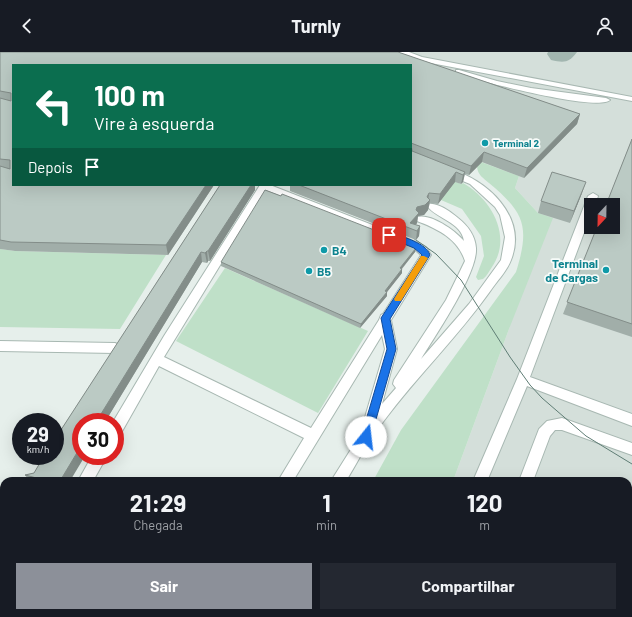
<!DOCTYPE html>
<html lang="pt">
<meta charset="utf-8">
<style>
:root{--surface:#171b24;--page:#242831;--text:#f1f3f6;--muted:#9ea1a6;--accent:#8c9099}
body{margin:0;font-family:Barlow,sans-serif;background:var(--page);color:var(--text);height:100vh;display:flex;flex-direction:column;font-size:15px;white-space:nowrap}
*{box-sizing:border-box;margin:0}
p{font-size:13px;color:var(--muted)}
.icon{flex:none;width:22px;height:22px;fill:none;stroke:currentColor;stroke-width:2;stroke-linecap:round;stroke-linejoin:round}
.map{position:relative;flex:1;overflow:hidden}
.panel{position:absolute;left:0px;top:425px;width:632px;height:140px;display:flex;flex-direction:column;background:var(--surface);border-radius:12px 12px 0 0;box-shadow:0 4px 16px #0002}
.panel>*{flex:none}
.guide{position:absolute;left:12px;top:12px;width:400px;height:122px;border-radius:0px;box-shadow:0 4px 16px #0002;background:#0b6e4f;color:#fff;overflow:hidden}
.needle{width:26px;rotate:202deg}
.tools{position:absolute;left:584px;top:146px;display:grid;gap:8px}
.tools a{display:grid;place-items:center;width:36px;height:36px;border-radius:0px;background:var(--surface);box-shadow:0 4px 16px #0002;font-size:20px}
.speed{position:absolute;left:12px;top:361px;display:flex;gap:8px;font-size:20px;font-weight:700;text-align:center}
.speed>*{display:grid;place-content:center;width:52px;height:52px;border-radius:50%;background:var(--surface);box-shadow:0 4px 16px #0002;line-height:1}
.speed small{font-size:10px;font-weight:400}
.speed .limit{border:6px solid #d22;background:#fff;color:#111}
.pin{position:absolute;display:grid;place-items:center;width:34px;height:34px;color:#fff;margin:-17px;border-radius:8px;box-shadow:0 2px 6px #0006}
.me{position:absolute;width:44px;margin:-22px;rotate:16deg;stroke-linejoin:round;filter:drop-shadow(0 0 3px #0008)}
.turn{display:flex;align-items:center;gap:14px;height:84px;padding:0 16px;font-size:18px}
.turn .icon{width:52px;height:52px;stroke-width:2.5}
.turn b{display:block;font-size:28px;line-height:34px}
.then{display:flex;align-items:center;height:38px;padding:0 16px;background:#0003;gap:8px;font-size:15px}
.eta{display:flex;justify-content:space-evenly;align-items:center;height:68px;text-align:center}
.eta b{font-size:24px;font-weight:700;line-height:28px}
.button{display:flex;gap:8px;margin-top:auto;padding:8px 16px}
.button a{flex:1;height:46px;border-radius:0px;background:var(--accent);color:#fff;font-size:16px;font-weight:700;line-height:46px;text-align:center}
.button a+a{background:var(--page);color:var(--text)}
header{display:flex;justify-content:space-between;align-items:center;height:52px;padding:0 16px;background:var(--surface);font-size:18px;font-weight:700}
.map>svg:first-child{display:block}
.built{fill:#d4dfda;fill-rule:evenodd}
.green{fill:#bfe0c8}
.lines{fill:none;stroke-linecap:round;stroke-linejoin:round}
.taxiway{fill:#a2b6b0;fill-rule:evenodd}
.minor-casing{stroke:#a8b8b2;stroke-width:2}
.minor{fill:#fff;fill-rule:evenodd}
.tram{stroke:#5f7d75;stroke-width:1}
.wall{fill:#a1aea9}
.shaded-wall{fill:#838d89}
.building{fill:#bbcac4;stroke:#838d89}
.route{fill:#1a73e8;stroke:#114b97}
.slow{fill:#f59e0b}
.culture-dot{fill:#0f9aa8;stroke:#f7fbf9;stroke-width:1.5}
.labels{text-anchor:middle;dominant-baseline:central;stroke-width:3.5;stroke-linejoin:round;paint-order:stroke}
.far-culture-label{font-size:10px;font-weight:bold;fill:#0d838f;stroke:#f7fbf9;text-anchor:start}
.culture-label{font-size:12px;font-weight:bold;fill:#0d838f;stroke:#f7fbf9;text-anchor:start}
</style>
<header><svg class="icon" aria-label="back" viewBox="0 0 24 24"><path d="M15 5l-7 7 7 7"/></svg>Turnly<svg class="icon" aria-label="person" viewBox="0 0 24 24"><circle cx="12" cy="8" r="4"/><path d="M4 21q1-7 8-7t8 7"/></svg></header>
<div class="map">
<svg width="632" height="565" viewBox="0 0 632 565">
<rect width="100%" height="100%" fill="#e6efeb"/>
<path class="built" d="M 0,0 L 632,0 L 632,565 L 408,565 L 409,561 L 628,561 L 628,429 L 453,429 L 509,277 L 538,161 L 515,136 L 519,124 L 481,110 L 477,115 L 471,112 L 411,13 L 13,13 ZM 591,153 L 613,153 L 613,175 L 591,175 Z"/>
<path class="green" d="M 481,110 L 519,124 L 515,136 L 538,161 L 553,166 L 509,277 L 453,429 L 373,429 L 401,378 L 516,220 C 530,175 525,161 489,131 C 483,126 478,123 477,115 Z
M 449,127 L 461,132 L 463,131 C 491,147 513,184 492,215 C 489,219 487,224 483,227 L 478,228 L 476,225 L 484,204 L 481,184 L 462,157 L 441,148 Z
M 0,197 L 15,199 L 166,203 L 120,277 L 0,275 Z
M 225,216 L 368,279 L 318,361 L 176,289 Z
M 309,561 L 409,561 L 408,565 L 307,565 Z"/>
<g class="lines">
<path class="taxiway" d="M 548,0 L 577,0 C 569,11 564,11 551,8 L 547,2 Z"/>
<g class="minor-casing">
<path id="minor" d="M 398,0 L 409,0 L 422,5 L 632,45 L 632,49 L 420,9 Z
M 456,18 L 459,18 L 497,29 L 531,36 L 606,46 L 610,48 C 597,60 477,28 456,22 Z
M 449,117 C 487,127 528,165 511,208 C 507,219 497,229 491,238 C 458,285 417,324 383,370 C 369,388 358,409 346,429 L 331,429 L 365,375 L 363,372 L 385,297 L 382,283 L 293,429 L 278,429 L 304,386 L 159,314 L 120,383 L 115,385 L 115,370 L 113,370 L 164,284 L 260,133 L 270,133 L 421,192 L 426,195 L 431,203 L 391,268 L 397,297 L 382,352 L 396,336 L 393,332 L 394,328 L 446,248 L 465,209 C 458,187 438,177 417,169 L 416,167 L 417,165 C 431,161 456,179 464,189 C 461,170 437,167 427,154 L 428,152 C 437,150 451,160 458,166 C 468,174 475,183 476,196 C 478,221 435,284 421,307 L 469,252 L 501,208 L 505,185 L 500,163 L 495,155 L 470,132 L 446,122 L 444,120 L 446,118 ZM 266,138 L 413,196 L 421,203 L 383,262 L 381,263 L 379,268 L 311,376 L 164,305 Z
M 593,141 L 598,144 L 595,153 L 591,153 L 591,162 L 530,325 L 632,362 L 632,374 L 527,334 L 487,429 L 473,429 L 517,327 L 588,144 Z
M 0,289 L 115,291 L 119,293 L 121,296 L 119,299 L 115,301 L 0,299 Z
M 562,366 L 632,391 L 632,403 L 562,378 L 555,378 L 550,384 L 533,429 L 519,429 L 539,377 L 547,369 Z
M 92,404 L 107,404 L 93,429 L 78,429 Z
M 0,440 L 4,441 L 4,455 L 0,454 Z
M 4,467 L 4,487 L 0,488 L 0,469 Z
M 628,538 L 632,540 L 632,556 L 628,554 Z
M 4,547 L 4,561 L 9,561 L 0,565 L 0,549 Z
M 29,561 L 57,561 L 58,565 L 30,565 Z
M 194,561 L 211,561 L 210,565 L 193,565 Z
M 251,561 L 268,561 L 267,565 L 250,565 Z
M 282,561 L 298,561 L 297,565 L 281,565 Z
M 419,561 L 435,561 L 434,565 L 418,565 Z
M 555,561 L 579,561 L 580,565 L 556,565 Z"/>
</g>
<use href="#minor" class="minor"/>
<path class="tram" d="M 406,181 L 436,202 L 461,228 L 510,305 L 530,333 L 542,346 L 586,384 L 632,412"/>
</g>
<path class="wall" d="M 0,0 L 398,0 L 580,62 L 577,72 L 524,126 L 482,110 L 469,123 L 465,122 L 463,130 L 461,132 L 455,130 L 438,152 L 430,151 L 428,158 L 424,163 L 418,164 L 417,171 L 416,173 L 420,174 L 419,184 L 416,188 L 290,139 L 290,133 L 411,133 L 411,13 L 13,13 L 13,133 L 214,133 L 168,203 L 15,199 L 0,197 Z
M 632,87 L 632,285 L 563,262 Z
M 220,133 L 255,133 L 255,138 L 210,209 L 208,209 L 207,211 L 202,210 L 105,370 L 81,370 L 70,429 L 29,429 L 25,423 L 34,421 L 57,384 Z
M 582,141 L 570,171 L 538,161 L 541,149 Z
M 416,196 L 415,200 L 402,217 L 402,221 L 387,240 L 387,244 L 360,276 L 221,214 L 221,210 Z"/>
<path class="shaded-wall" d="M 580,62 L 577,72 L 524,126 L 527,116 Z
M 484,100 L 482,110 L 469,123 L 471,114 Z
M 456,120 L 455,130 L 438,152 L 440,142 Z
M 465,120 L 463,130 L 461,132 L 463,123 Z
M 586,130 L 582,141 L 570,171 L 574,159 Z
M 206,133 L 214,133 L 168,203 L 166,193 Z
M 251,133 L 255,133 L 255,138 L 210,209 L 208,199 Z
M 429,141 L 428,150 L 430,148 L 428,158 L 424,163 L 418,164 L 417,171 L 412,177 L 410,171 L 417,155 Z
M 420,174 L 419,184 L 416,188 L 417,179 Z
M 416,196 L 415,200 L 399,220 L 400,216 Z
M 207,199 L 208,209 L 207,211 L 205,201 Z
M 201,200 L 202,210 L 105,370 L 96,370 Z
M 402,217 L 402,221 L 387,240 L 387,244 L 360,276 L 361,272 L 385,239 Z
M 81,394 L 81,404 L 85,404 L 70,429 L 60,429 Z"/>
<path class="building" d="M 0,0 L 398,0 L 580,62 L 527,116 L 484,100 L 471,114 L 411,91 L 411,13 L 13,13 L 13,133 L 206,133 L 166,193 L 11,190 L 0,188 L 0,114 L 10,117 L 10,108 L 0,107 L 0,46 L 11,49 L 11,41 L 0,39 Z
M 632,87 L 632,272 L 567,250 L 597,175 L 613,175 L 613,153 L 606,153 Z
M 411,92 L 412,99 L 465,120 L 463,123 L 456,120 L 440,142 L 429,141 L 427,145 L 430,148 L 425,153 L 417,155 L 416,158 L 419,161 L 410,171 L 420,174 L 417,179 L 299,133 L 411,133 Z
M 552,120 L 586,130 L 574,159 L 541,149 Z
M 220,133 L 251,133 L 208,199 L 207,199 L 205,201 L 201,200 L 96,370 L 81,370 L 81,394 L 60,429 L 48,429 L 25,423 L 34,421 L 44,404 L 55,404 L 55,384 L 57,384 Z
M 265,138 L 281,144 L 282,142 L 410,192 L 416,196 L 400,216 L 402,217 L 385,239 L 387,240 L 361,272 L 221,210 Z"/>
<path class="route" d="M 387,181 C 393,180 419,190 424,195 C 427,197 429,200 430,203 L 390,267 L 396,297 L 371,385 L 370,388 L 366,389 L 362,388 L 361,385 L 387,297 L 381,266 L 422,203 L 414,196 L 387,185 Z"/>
<path class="slow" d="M 421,204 L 424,204 L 428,206 L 401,249 L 395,249 L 394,247 Z"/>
<g class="culture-dot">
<circle cx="485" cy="91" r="4"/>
<circle cx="324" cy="198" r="4"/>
<circle cx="606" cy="218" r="4"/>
<circle cx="309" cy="219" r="4"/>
</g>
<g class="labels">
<g class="far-culture-label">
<text x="493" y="91">Terminal 2</text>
</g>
<g class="culture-label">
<text x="332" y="198">B4</text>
<text x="598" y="211" text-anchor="end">Terminal<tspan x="598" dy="14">de Cargas</tspan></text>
<text x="317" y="219">B5</text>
</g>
</g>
</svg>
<div class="tools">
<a><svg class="needle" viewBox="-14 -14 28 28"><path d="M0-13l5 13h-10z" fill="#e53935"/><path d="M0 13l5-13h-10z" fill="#9ea1a6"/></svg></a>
</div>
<div class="speed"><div>29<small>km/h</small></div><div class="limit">30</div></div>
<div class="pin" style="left:389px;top:183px;background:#d93025"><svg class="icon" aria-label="arrive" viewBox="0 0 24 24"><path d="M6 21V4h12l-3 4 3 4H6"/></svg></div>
<svg class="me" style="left:366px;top:385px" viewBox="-20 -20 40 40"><circle r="19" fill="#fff"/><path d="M0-13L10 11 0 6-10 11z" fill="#1a73e8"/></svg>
<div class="guide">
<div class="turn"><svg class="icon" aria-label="left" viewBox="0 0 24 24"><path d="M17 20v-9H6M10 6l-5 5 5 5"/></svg><div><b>100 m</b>Vire à esquerda</div></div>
<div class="then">Depois<svg class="icon" aria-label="arrive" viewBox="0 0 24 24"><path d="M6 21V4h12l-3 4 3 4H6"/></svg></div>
</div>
<section class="panel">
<div class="eta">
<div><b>21:29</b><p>Chegada</p></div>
<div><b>1</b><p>min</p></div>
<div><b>120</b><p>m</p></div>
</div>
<div class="button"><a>Sair</a><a>Compartilhar</a></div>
</section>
</div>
